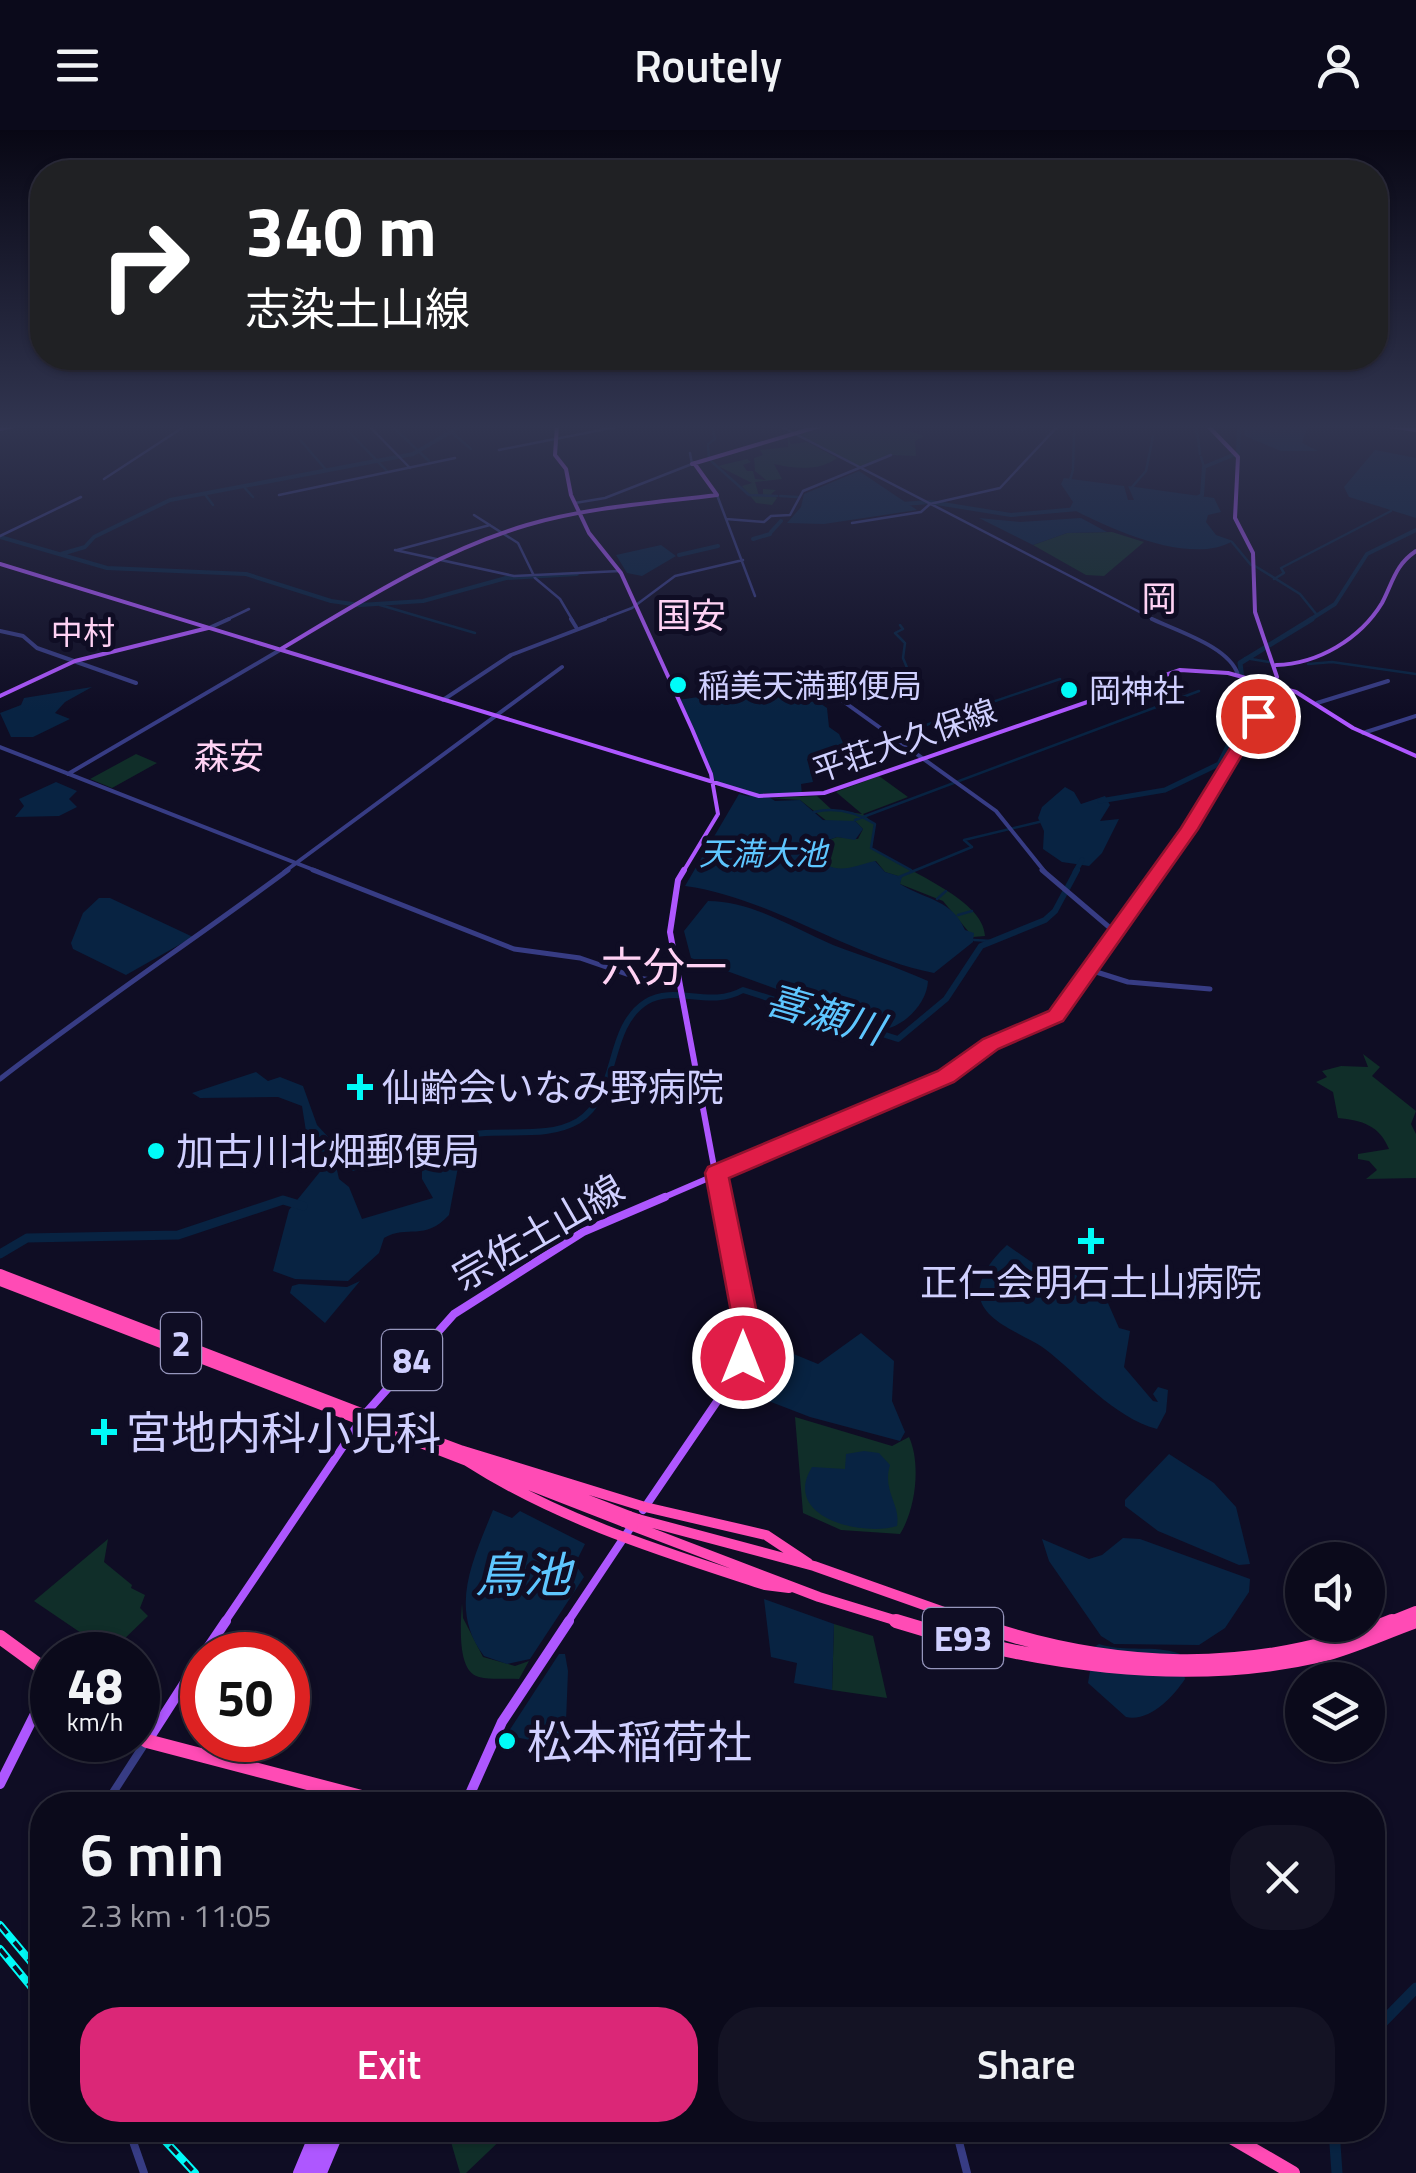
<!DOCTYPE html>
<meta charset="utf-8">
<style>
:root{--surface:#0b0a1b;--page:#141324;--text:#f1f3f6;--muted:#9a9aa3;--line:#2b2b3a;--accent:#db2777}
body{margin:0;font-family:"Titillium Web","Noto Sans JP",sans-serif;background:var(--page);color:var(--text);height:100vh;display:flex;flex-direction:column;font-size:38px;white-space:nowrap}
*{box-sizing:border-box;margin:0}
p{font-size:32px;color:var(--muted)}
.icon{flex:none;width:55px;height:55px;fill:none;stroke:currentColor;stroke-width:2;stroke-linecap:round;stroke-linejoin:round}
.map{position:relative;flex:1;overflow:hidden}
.side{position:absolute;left:30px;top:1662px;width:1355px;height:350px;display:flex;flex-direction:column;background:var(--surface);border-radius:40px;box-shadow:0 2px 8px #0004,0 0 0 2px var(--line)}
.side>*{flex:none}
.banner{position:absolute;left:30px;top:30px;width:1358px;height:210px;border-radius:40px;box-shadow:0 2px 8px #0004,0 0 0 2px var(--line);background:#202124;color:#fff;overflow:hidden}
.controls{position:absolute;left:1285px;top:1412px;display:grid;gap:20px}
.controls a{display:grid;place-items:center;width:100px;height:100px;border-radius:50%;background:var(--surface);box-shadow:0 2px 8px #0004,0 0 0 2px var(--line);font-size:50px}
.speed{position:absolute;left:30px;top:1502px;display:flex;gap:20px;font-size:50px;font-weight:700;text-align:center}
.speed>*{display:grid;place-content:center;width:130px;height:130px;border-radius:50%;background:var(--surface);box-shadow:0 2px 8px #0004,0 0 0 2px var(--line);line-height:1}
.speed small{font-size:25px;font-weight:400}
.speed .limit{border:15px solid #d22;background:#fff;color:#111}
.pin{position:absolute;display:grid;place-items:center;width:85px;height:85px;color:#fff;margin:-42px;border:5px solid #fff;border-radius:50%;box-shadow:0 2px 10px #0007}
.me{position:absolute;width:110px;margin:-55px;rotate:0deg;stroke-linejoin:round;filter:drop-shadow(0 0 8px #0008)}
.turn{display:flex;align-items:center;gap:35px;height:210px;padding:0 50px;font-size:45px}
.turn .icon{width:130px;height:130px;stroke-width:2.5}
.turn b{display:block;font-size:70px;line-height:85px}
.round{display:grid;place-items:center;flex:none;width:105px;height:105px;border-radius:40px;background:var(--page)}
.summary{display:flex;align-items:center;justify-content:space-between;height:170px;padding:0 50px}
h1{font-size:60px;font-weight:600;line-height:75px}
.action{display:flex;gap:20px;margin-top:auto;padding:20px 50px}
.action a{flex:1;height:115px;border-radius:40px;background:var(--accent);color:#fff;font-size:40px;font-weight:600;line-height:115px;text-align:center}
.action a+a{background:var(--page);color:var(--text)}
header{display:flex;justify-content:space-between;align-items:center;height:130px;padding:0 50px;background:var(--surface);font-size:45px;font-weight:600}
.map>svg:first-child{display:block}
.green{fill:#102e29}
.water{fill:#082342}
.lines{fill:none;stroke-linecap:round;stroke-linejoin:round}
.stream{stroke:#082342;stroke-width:2.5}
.river-far4{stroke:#082342;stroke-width:4}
.river-far3{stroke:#082342;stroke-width:5}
.river-far2{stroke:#082342;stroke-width:6}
.river-far1{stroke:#082342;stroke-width:9}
.river{stroke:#082342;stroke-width:11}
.minor-far3{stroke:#373c84;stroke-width:2.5}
.minor-far2{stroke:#373c84;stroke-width:4}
.minor-far1{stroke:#373c84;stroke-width:5}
.minor{stroke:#373c84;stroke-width:8}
.major-far3{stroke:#ae57ff;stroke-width:4}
.major-far2{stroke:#ae57ff;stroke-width:6}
.major-far1{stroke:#ae57ff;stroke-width:8}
.major{stroke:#ae57ff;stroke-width:10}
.highway-far1{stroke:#ff4bb5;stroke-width:10}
.highway{stroke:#ff4bb5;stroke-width:14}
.rail-casing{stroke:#00fbf8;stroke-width:8}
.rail{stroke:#0f0d24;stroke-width:4;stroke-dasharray:11;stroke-linecap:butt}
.highway-bridge{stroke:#ff4bb5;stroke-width:10}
.route{fill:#e11d48;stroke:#92132f;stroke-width:2.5}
.poi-dot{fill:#00fbf8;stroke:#0f0d24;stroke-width:4}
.labels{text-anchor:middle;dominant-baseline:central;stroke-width:10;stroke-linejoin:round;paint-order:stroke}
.far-neighbourhood-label{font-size:32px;fill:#ffd2f4;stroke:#0f0d24}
.far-poi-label{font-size:32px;fill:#d0d0ff;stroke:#0f0d24;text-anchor:start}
.far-street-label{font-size:32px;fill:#d0d0ff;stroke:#0f0d24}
.far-water-label{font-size:32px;font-style:italic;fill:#5ec6ff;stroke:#0f0d24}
.far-quarter-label{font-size:35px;fill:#ffd2f4;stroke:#0f0d24}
.shield{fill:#0f0d24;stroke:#9696bd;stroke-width:2.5}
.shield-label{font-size:35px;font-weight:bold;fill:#d0d0ff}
.poi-label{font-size:38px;fill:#d0d0ff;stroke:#0f0d24;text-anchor:start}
.street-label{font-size:38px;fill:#d0d0ff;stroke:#0f0d24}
.water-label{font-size:40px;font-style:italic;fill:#5ec6ff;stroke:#0f0d24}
.quarter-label{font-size:42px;fill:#ffd2f4;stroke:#0f0d24}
.near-poi-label{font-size:45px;fill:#d0d0ff;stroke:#0f0d24;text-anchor:start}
.near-water-label{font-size:48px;font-style:italic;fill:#5ec6ff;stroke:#0f0d24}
</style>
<header><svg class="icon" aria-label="menu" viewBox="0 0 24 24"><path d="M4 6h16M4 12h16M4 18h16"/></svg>Routely<svg class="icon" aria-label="person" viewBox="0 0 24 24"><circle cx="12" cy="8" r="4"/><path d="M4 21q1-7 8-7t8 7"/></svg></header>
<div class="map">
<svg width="1416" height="2043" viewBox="0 0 1416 2043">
<rect width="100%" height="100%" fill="#0f0d24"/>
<path class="green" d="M 822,296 L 895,296 L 924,306 L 915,311 L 916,326 L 891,325 L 861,337 L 796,304 Z
M 788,307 L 791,314 L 807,312 L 837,328 C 821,341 794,339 774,334 L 782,349 L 755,352 L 759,366 L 763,366 L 763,359 L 776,360 L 771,364 L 777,368 L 772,375 L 756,373 L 742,356 L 752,353 L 718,336 L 747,329 L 751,332 L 743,335 L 747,341 L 753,341 L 755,349 L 766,350 L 755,341 L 754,328 L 763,325 L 760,320 L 788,317 Z
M 1112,402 L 1144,412 L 1104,446 L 1086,445 L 1033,415 L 1067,403 Z
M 136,624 L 157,633 L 112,658 L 90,649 Z
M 879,646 L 908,667 L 863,684 L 874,694 L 872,718 C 901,739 984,768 985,806 L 973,807 L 943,771 L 900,754 L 901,747 L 885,742 L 876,731 C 854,741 829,746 814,723 L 820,713 L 837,707 L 858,709 L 863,699 L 855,691 L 828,692 L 800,670 L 769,668 L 817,666 L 831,679 L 862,684 L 836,662 Z
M 1363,924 L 1380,937 L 1372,946 L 1416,981 L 1411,994 L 1416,1004 L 1416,1048 L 1366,1049 L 1377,1040 L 1369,1031 L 1358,1029 L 1358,1024 L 1389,1019 C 1380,996 1362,990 1338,988 L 1333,962 L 1316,952 L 1327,947 L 1322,941 L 1341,936 L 1368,937 Z
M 795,1287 L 892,1316 L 909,1307 C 921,1333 916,1379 900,1404 L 841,1400 L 803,1383 Z
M 108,1409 L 104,1432 L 132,1455 L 131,1458 L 145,1465 L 140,1478 L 148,1486 L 119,1514 L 87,1507 L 34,1471 Z
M 462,1473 L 463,1488 L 483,1527 L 515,1536 L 529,1531 L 519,1549 C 506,1548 491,1550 479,1547 C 456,1542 461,1491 462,1473 Z
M 834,1494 L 873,1506 L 887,1568 L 832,1560 Z
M 458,2000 L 511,2000 L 466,2043 L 460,2043 L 451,2012 Z"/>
<path class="water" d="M 1243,296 L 1308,296 L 1302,313 L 1318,321 L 1281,321 L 1245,306 Z
M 1375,320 L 1416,328 L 1416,388 L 1349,367 L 1344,357 Z
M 859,341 L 917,380 L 824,394 L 787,393 L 801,377 L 804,364 Z
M 1064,348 L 1124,356 L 1128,370 L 1134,370 L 1128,356 L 1214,368 L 1221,382 L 1208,385 L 1206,392 L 1216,405 L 1233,411 C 1190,436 1111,399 1070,378 L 1073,372 L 1061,354 Z
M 979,388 L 1020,392 L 1081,388 L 1107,402 L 1067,403 L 1033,415 Z
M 661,415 L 676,426 L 642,446 L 627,443 L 616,425 Z
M 92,557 L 65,572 L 55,583 L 70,589 L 33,607 L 11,607 L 0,583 L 21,575 L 24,568 Z
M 753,559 L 757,563 L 780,559 L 790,571 L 818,572 L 827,578 L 829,597 L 839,604 L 849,626 L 807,629 L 813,652 L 801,654 L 802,665 L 763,663 L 775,671 L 800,670 L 823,690 L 855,691 L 863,699 L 855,710 L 837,707 L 820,713 L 814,722 C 832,749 853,736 875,731 L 885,742 L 902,747 L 900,754 C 929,771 952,770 965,800 L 974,803 L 973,812 L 934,843 C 848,826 772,768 685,756 L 739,664 L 751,667 L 715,651 L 678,570 Z
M 56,652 L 77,661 L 69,669 L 77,677 L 59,686 L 15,687 L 24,676 L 19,669 Z
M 1065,657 L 1074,662 L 1081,674 L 1105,666 L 1110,675 L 1100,691 L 1119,689 L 1102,723 L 1089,736 L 1062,732 L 1043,719 L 1044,701 L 1038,688 L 1042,677 Z
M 99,768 L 110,768 L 193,807 L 126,845 L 73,819 L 71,813 L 83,783 Z
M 708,771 C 752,771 793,798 833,815 C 865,827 897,837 928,851 C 927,872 907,894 886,899 L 691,828 L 684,801 Z
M 256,942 L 268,951 L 280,947 L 303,956 L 317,995 L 357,1038 L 411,1021 L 353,1041 L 341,1029 L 335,1031 L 339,1049 L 349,1057 L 362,1089 L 433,1068 L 422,1049 L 422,1032 L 454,1006 L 454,1017 L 442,1028 L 459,1032 L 449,1085 C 424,1112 408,1094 384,1108 L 379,1123 L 348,1151 L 295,1149 L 273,1141 L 289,1080 L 332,1027 L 308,1014 L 302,976 L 278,967 L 200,968 L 192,963 Z
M 1007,1115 L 1053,1147 L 1066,1135 L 1089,1158 L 1104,1164 L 1119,1198 L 1130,1201 L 1124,1237 L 1153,1271 L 1158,1272 L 1153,1264 L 1158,1257 L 1168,1260 L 1166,1282 L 1157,1299 C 1113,1287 1079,1245 1045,1219 C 1028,1206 985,1193 980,1168 C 976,1148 994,1127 1007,1115 Z
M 360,1151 L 325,1193 L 290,1163 L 292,1156 L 299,1154 L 347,1157 Z
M 861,1203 L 894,1231 L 892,1271 L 905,1302 L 900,1311 L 810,1287 L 740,1260 L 755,1208 L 818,1234 Z
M 864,1321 L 879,1323 L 890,1335 C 882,1362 901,1374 897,1396 C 862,1407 781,1387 812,1337 L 845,1339 L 846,1324 Z
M 1169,1324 L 1214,1353 L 1236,1377 L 1250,1434 L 1239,1435 L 1158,1401 L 1125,1376 L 1125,1370 Z
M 493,1380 L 512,1388 L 520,1381 L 585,1414 L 575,1434 L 584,1447 L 530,1529 L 507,1534 L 484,1526 C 448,1479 473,1430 493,1380 Z
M 1123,1408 L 1140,1409 L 1250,1449 L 1249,1462 L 1225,1498 L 1199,1515 L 1114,1514 L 1101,1506 L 1049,1431 L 1042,1409 L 1089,1429 L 1102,1425 Z
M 764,1469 L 834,1494 L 832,1560 L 794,1553 L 797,1533 L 771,1527 Z
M 1099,1514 C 1127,1523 1154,1514 1180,1524 L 1185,1549 C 1173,1567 1150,1592 1126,1587 L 1088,1553 L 1094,1517 Z
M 559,1524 L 565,1524 L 568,1541 L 565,1617 L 515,1607 L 509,1601 Z"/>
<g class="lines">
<path class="stream" d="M 392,296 L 429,331
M 444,296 L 471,319
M 1195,296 L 1198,307
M 1023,300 L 1024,296
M 348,301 L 387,341
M 1198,308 L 1200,324
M 301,311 L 327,341
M 708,314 L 715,309 L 712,296
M 708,316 L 709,329
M 1201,327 L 1204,337
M 711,331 L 749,365 L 777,366
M 1073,338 L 1074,303
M 1070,350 L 1073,340
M 243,356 L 253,367
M 1132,357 L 1146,341 L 1153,306
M 204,363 L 213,375
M 780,366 L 798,367
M 1232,412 L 1251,435
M 1255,436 L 1300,464 L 1317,485
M 1274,449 L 1284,443 L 1281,438 L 1391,381
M 380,475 L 475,503
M 900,495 L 903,499 L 895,503 L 904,512
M 905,513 L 903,528 L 910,545
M 1245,528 L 1269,532
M 1308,534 L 1332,532 L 1416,544
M 817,575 L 907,546
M 966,581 L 1060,549
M 845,622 L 962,583
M 814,682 C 836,677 856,682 875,694 L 871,718 L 911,740
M 855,690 L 1199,561
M 899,747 L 972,717 L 964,710 L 1039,692
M 937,769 L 946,761
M 958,785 L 972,781
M 974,810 L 992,811"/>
<path class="river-far4" d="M 1195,369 L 1202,365 L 1204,337 L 1238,323 L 1239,296
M 902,374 L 930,372 L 1011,385 L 1078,379
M 771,402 L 781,391
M 0,407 L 107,438 L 246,444 L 331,471 L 360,475 L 423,471 L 506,448 L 577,444
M 753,409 L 770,404
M 61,424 L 85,417 L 94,407 L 170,370 L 413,324 L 461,296
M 679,425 L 718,416
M 1308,491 L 1335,474 L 1367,424 L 1416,400"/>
<path class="river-far3" d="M 1100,671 L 1165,660 L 1219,634 L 1246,580 L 1240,533 L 1312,489
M 1075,742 L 1082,730"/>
<path class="river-far2" d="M 449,1011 C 490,993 540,1013 578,991 C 620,965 605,898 646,872 C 675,854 709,879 743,860 L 898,909 L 946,869 L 981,816 L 1045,790 L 1055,781 L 1077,740"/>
<path class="river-far1" d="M 0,1124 L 27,1108 L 178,1105 L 283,1070 L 303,1076"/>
<path class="river" d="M 1372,1903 L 1416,1858
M 1334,2000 L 1337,2043"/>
<path class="minor-far3" d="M 369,296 L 410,338
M 780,296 L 1157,491
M 499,320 L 621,296
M 104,349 L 185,296
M 279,365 L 455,328
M 717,365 L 755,466
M 575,373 L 605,368 L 692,334 L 690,323
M 474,385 L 518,413 L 535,448 L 560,469 L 573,491
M 726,389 L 764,392 L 771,386 L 790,385 L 803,361 L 891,325
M 852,393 L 921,382 L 930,374 L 1000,358 L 1058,296
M 0,406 L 81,367
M 395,420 L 514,446 L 620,441
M 397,420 L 490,395
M 224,491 L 249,479
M 598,491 L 632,478 L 675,446 L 743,430"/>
<path class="minor-far2" d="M 571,489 L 576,497
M 1152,489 C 1177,501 1230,517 1238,545
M 209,498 L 229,489
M 0,501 L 23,506 L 37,518 L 136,553
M 801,541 L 996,681 L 1045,742
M 443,570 L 511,525 L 605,489
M 1317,573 L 1388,551
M 1363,603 L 1416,586
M 0,617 L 319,742
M 68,644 L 280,520
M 284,742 L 562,537"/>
<path class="minor-far1" d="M 313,740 L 514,819 L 580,828 L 638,848 L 679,854
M 1042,740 L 1116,803
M 1090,840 L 1128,852 L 1210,859
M 0,949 C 94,876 192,811 288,740"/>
<path class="minor" d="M 105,1675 L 145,1613
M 42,1772 L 36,1785 L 42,1794
M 129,2000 L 144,2043
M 956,2000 L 967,2043"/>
<path class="major-far3" d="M 557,296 L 555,325 L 566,339 L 571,365 L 589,403 L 621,443 L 692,599 L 711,644 L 718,684
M 1389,296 L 1416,300
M 0,299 L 14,296
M 692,334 L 820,296
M 0,434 L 759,666 L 824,663 L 1180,540 L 1228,543 L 1296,562 L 1353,598 L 1416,626
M 281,519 C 360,472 439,421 527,395 C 589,377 654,373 717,365 L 694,333
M 1276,535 C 1318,534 1360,509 1382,473 C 1393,452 1395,435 1416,421
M 0,566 L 75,531 L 208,498
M 683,742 L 718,684
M 1157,742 L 1226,644 L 1277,547 L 1255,482 L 1253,423 L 1235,388 L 1238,327 L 1208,296"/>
<path class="major-far2" d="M 684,740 L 678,750 L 670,802 L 720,1069
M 660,1069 L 946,946 L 990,914 L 1061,881 L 1159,740"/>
<path class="major-far1" d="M 643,1380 L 733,1248 L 746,1212 L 719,1067
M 224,1493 L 365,1284 L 454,1184 L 583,1102 L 665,1067
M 567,1493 L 633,1394"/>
<path class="major" d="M 203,1525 L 226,1491
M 148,1610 L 202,1526
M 0,1654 L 52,1550
M 465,1675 L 502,1592 L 569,1491
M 298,2043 L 316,2000
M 306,2043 L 324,2000
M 314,2043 L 332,2000
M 322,2043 L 340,2000"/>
<path class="highway-far1" d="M 0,1144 L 361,1283
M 0,1151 L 358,1289
M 369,1286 L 460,1320
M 364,1291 L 624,1392
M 457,1319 L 645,1377 L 766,1405 L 808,1433
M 467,1331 C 559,1390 661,1421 765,1455 L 789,1458
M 493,1333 L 629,1386
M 638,1389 L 814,1436 L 975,1493
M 633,1396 L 819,1467 L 904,1493
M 1386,1493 L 1416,1481
M 1410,1493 L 1416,1491"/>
<path class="highway" d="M 896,1491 C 1030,1533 1183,1557 1322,1525 C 1353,1517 1385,1502 1416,1491
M 968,1491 C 1106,1541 1254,1548 1392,1491
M 0,1507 L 52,1545
M 138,1604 L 147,1611 L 392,1675
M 1219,2000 L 1293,2043"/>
<g class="rail-casing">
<path id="rail" d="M 0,1795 L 42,1845
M 0,1819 L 42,1870
M 155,2000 L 195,2043"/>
</g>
<use href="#rail" class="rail"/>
<path class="highway-bridge" d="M 361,1283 L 369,1286
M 358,1289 L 364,1291
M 629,1386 L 638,1389
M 624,1392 L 633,1396"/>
</g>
<linearGradient id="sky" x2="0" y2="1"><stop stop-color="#080714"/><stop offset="0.51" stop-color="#313550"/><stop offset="1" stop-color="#313550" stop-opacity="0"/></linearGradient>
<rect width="1416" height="582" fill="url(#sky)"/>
<path class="route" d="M 1258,581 L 1265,586 L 1198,699 L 1063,891 L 998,919 L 954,952 L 729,1048 L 759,1193 L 753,1236 L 734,1236 L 730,1228 L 733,1193 L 705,1043 L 708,1037 L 938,941 L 983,909 L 1049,881 L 1181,698 L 1250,586 Z"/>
<g class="poi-dot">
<circle cx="678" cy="555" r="10"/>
<circle cx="1069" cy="560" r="10"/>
<path d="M355 942h10v10h10v10h-10v10h-10v-10h-10v-10h10z"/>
<circle cx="156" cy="1021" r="10"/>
<path d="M1086 1096h10v10h10v10h-10v10h-10v-10h-10v-10h10z"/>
<path d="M99 1287h10v10h10v10h-10v10h-10v-10h-10v-10h10z"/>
<circle cx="507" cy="1611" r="10"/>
</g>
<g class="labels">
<g class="far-neighbourhood-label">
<text x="83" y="502">中村</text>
</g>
<g class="far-poi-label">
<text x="698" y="555">稲美天満郵便局</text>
<text x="1089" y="560">岡神社</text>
</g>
<g class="far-street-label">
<text transform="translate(904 610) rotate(-19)">平荘大久保線</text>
</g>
<g class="far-water-label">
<text x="763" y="723">天満大池</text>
</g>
<g class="far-quarter-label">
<text x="1159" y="468">岡</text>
<text x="691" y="485">国安</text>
<text x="229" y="626">森安</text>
</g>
<g class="shield">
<rect x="161" y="1183" width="40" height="60" rx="8"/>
<rect x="382" y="1200" width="60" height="60" rx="8"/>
<rect x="923" y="1478" width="80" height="60" rx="8"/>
</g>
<g class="shield-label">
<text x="181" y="1213">2</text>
<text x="412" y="1230">84</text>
<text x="963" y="1508">E93</text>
</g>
<g class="poi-label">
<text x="382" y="957">仙齢会いなみ野病院</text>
<text x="176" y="1021">加古川北畑郵便局</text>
<text x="1091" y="1152" text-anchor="middle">正仁会明石土山病院</text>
</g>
<g class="street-label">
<text transform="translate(538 1102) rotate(-30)">宗佐土山線</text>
</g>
<g class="water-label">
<text transform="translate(825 884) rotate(16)">喜瀬川</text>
</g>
<g class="quarter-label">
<text x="664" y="836">六分一</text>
</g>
<g class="near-poi-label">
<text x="126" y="1302">宮地内科小児科</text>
<text x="527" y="1611">松本稲荷社</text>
</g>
<g class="near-water-label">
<text x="523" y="1444">鳥池</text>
</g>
</g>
</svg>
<div class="controls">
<a><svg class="icon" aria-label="sound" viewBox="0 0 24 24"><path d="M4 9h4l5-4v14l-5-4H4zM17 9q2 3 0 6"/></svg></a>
<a><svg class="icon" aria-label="layers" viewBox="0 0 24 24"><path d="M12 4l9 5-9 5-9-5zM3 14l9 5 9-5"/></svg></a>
</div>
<div class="speed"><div>48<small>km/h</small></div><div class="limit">50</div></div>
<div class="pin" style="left:1258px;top:586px;background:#d93025"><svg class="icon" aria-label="arrive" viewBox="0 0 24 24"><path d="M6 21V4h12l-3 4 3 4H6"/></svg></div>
<svg class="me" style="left:743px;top:1228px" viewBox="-20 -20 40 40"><circle r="17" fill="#e11d48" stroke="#fff" stroke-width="3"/><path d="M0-11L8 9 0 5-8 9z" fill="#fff"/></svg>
<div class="banner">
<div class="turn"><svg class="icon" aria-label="right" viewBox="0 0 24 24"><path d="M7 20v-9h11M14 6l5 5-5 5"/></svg><div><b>340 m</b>志染土山線</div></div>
</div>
<section class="side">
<div class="summary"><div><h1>6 min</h1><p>2.3 km · 11:05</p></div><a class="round"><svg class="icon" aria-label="close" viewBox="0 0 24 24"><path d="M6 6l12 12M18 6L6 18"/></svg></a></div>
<div class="action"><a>Exit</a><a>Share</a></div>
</section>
</div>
